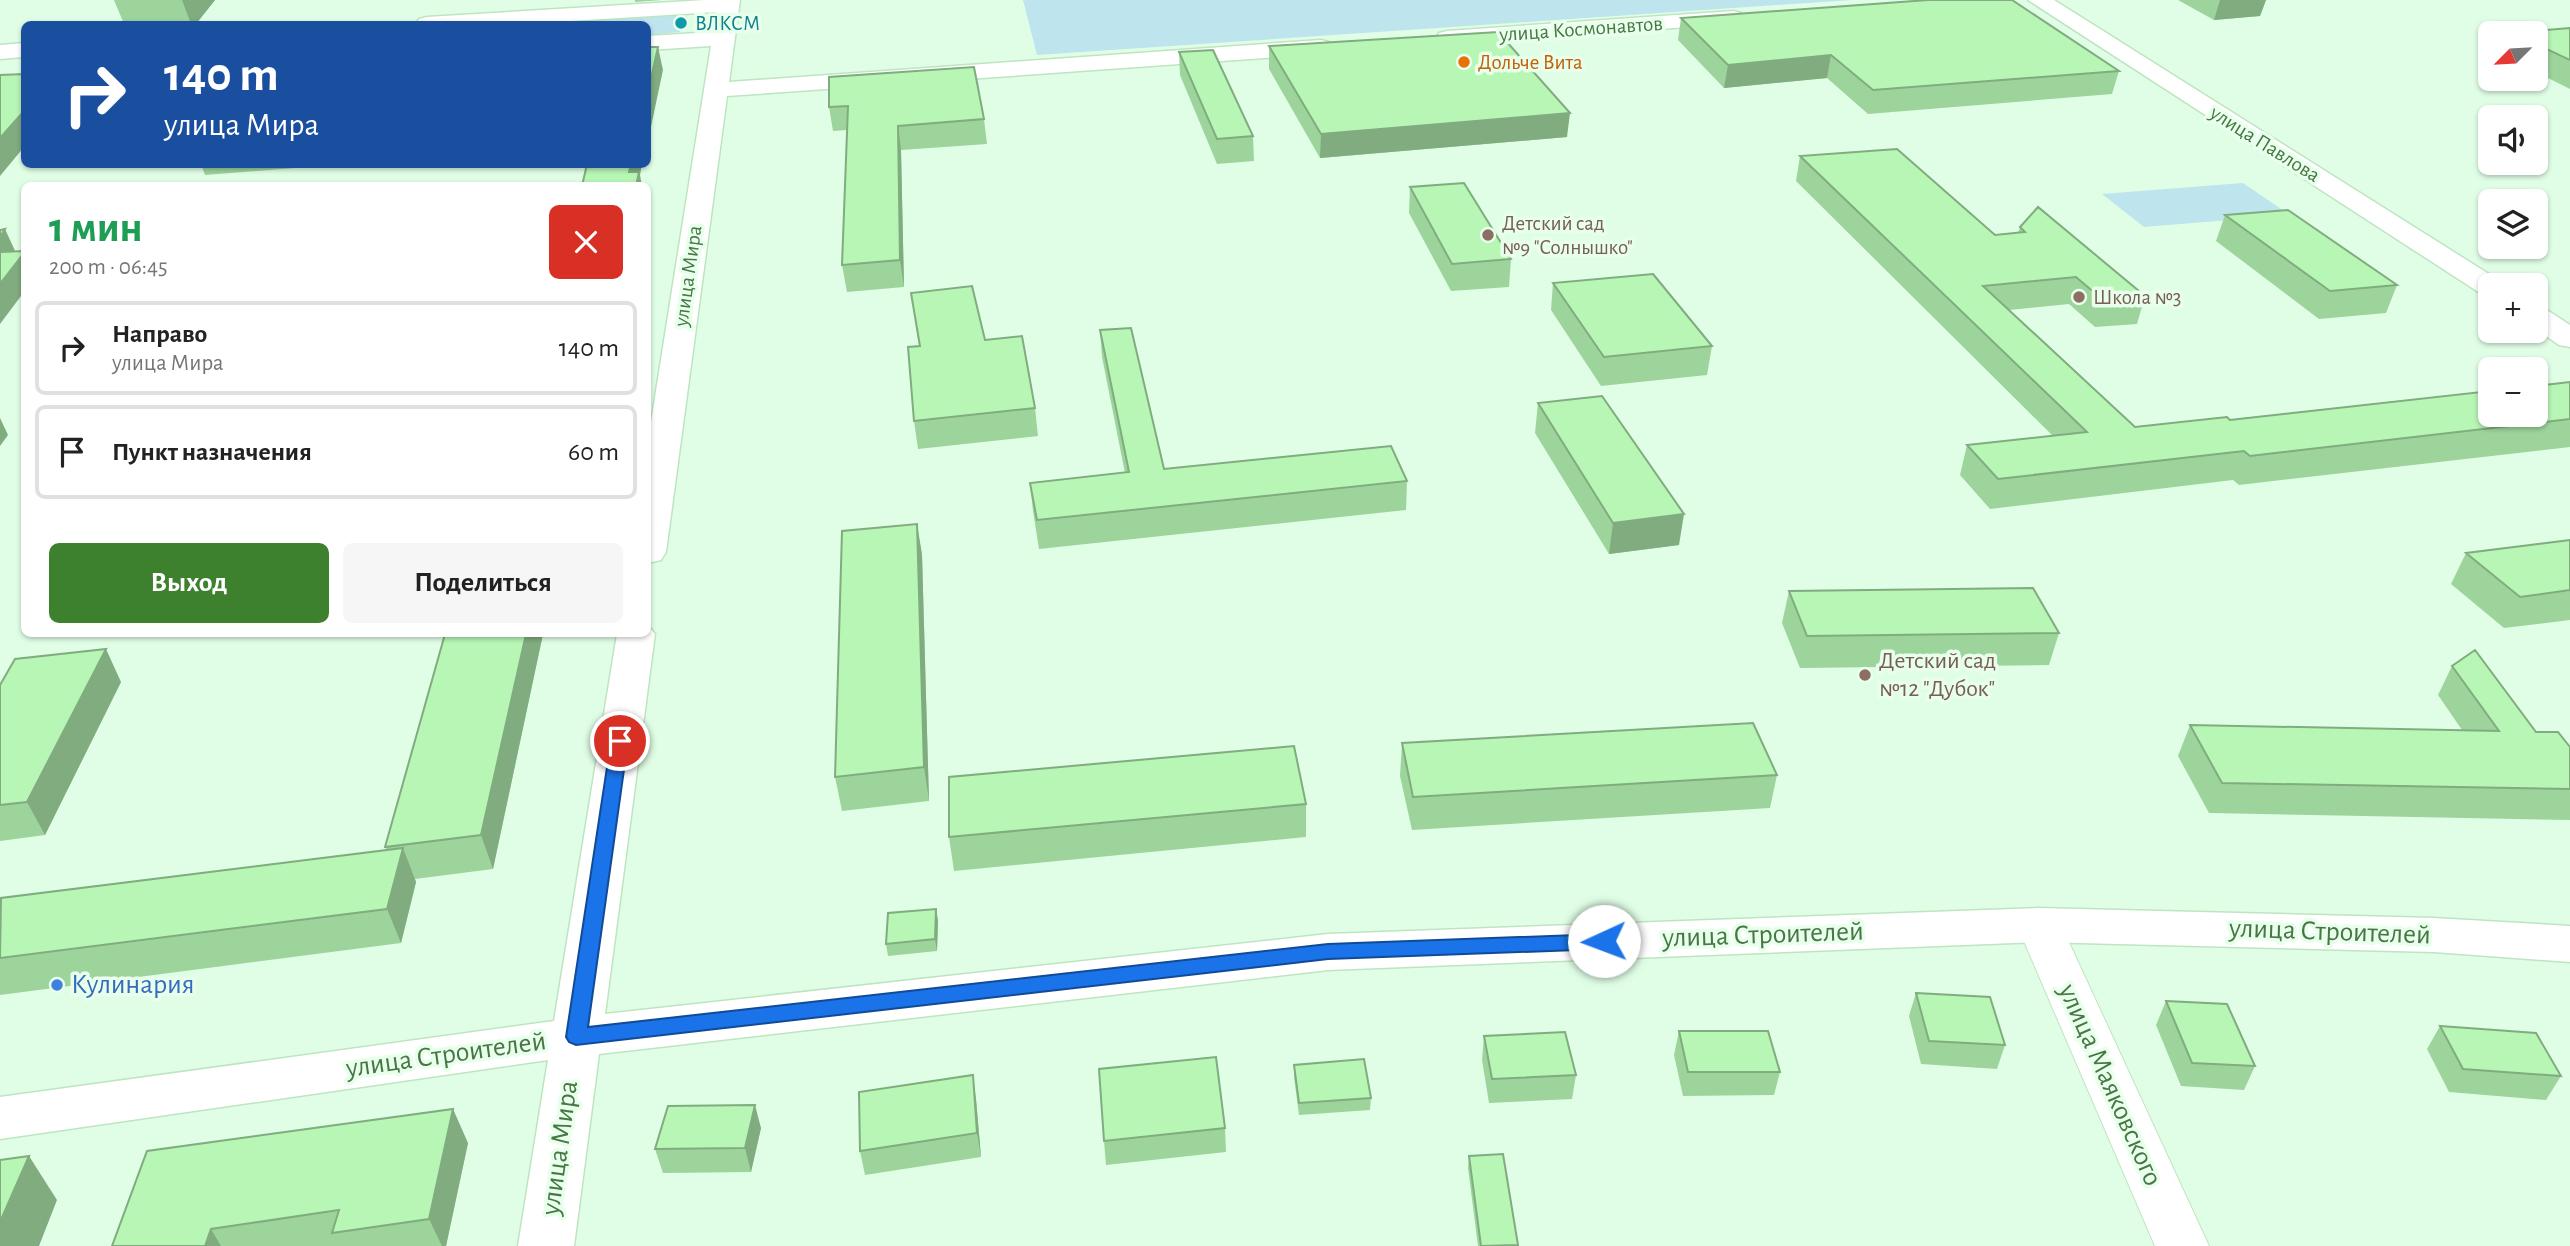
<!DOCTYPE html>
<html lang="ru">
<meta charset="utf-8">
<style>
:root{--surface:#fff;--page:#f6f6f6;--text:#222;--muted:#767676;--line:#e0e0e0;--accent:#3d802d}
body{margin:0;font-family:"Alegreya Sans",sans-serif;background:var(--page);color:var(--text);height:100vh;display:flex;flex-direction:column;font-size:26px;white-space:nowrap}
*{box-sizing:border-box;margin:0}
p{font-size:23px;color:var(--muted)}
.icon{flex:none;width:38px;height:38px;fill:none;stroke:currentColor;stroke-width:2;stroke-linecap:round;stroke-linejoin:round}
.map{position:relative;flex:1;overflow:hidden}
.side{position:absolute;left:21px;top:182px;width:630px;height:455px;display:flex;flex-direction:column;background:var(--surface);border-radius:10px;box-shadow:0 2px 5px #0004}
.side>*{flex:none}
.top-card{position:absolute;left:21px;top:21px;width:630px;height:147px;border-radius:10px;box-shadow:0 2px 5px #0004;background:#1a4fa0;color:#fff;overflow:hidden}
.needle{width:46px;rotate:246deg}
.fabs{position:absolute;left:2478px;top:21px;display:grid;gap:14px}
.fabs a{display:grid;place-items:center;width:70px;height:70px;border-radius:10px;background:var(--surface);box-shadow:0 2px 5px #0004;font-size:35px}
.pin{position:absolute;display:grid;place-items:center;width:60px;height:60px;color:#fff;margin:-30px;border:4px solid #fff;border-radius:50%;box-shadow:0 2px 7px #0007}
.me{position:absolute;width:77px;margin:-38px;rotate:268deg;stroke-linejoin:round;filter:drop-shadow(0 0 5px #0008)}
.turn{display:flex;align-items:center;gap:24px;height:147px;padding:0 28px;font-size:32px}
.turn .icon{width:91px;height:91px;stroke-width:2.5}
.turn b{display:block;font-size:49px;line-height:60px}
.round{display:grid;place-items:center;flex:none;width:74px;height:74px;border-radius:10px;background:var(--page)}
.overview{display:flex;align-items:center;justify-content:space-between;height:119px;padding:0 28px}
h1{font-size:42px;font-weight:600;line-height:52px;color:#1e9e55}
.cta{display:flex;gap:14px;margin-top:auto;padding:14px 28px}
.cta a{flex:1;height:80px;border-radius:10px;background:var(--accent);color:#fff;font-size:28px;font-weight:600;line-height:80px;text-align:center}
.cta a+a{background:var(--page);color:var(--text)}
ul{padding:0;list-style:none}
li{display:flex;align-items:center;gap:21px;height:94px;margin:0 14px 10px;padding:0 14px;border:4px solid var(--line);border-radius:10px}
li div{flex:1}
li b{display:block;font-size:26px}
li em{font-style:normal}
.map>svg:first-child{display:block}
.green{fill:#bee4ed}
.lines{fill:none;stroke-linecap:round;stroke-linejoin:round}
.minor-casing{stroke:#bee5c0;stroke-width:2}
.tertiary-casing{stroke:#bee5c0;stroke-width:3}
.minor{fill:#fff;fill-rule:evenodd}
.tertiary{fill:#fff;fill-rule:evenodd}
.wall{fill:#9dd49c}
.shaded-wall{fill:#80ac7f}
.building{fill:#b7f6b5;stroke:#80ac7f;stroke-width:2}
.route{fill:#1a73e8;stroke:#114b97;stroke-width:2}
.culture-dot{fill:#0f9aa8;stroke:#e8ffec;stroke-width:2.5}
.food-dot{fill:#e8710a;stroke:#e8ffec;stroke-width:2.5}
.education-dot{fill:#8d6e63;stroke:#e8ffec;stroke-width:2.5}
.shop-dot{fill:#3f7fe0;stroke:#e8ffec;stroke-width:2.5}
.labels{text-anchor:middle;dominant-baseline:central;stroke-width:7;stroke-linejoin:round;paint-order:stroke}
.far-culture-label{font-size:21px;fill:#0d838f;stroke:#e8ffec;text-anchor:start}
.far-street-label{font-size:21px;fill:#487745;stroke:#e8ffec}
.far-food-label{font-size:21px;fill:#c56008;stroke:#e8ffec;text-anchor:start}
.far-education-label{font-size:21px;fill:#785e54;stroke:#e8ffec;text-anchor:start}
.education-label{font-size:24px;fill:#785e54;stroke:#e8ffec;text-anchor:start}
.near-street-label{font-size:28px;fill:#487745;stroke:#e8ffec}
.near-shop-label{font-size:28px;fill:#366cbe;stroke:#e8ffec;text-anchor:start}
</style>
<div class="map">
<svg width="2570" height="1246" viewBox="0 0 2570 1246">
<rect width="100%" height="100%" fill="#e0fee6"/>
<path class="green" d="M 1023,0 L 1852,0 L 1037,55 Z
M 684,15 L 680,32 L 648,35 L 648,24 L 528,24 Z
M 2243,183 L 2290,215 L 2144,227 L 2102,194 Z"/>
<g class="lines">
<g class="minor-casing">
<path id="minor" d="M 2039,909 L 2055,913 L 2061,925 L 2209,1246 L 2155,1246 L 2017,925 L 2023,913 Z"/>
</g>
<g class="tertiary-casing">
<path id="tertiary" d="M 705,0 L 740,0 L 729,82 L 1321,40 L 1329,42 L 1332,47 L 1329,52 L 1321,54 L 727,96 L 666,552 L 661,560 L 648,563 L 648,441 L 711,46 L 648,50 L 648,36 L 713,32 L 716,12 L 523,24 L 416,24 L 419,19 L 427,17 Z
M 2028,0 L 2054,0 L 2500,281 L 2503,285 L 2490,285 L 2490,296 L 2480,293 Z
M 1733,11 L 1741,13 L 1744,18 L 1741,23 L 1447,45 L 1439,43 L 1436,38 L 1439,33 L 1447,31 Z
M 24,43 L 24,57 L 0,59 L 0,45 Z
M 2536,307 L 2547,310 L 2570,325 L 2570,347 L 2559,345 L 2536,329 Z
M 648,625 L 655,634 L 605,1014 L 1328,934 L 2039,908 L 2434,918 L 2570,926 L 2570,962 L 2434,952 L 2039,942 L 1328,970 L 599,1054 L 574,1246 L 518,1246 L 548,1060 L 0,1139 L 0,1097 L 554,1021 L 617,634 L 648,634 Z"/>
</g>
<use href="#minor" class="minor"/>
<use href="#tertiary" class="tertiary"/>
</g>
<path class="wall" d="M 114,0 L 215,0 L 196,24 L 124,24 Z
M 635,0 L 662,0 L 635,2 Z
M 2178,0 L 2266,0 L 2260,16 L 2214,20 Z
M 1681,18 L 2119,71 L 2112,94 L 1868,114 L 1827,78 L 1724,88 L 1678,40 Z
M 2570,28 L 2570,89 L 2536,72 L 2536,33 L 2512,33 Z
M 1269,46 L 1567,137 L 1320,158 L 1269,69 Z
M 1179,52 L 1253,136 L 1254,161 L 1217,164 L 1180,75 Z
M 829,77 L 984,119 L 987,144 L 901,150 L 904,287 L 847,292 L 842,265 L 847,130 L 833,131 L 829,107 Z
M 1800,156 L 1995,235 L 2018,233 L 2020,227 L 2145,296 L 2137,324 L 2095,327 L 2069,304 L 2009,310 L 2135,427 L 2230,420 L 2570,382 L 2570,447 L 2239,485 L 2233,480 L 1990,509 L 1960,475 L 1967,445 L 2053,436 L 1796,181 Z
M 201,164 L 345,164 L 205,175 Z
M 1410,187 L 1511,259 L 1509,287 L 1451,291 L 1409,213 Z
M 2225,215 L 2397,285 L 2386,313 L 2319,319 L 2216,241 Z
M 1553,283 L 1712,346 L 1707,375 L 1601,386 L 1551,310 Z
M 911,293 L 985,340 L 1035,408 L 1038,436 L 918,449 L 914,421 L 919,346 Z
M 1100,330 L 1164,469 L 1407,481 L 1406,510 L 1039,549 L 1033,511 L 1030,483 L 1125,473 L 1102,357 Z
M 1538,403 L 1679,545 L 1609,554 L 1535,433 Z
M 917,524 L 922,555 L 929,801 L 842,811 L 835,777 Z
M 2570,540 L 2570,620 L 2504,628 L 2451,584 L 2466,553 Z
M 1789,591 L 2059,633 L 2049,665 L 1800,668 L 1782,623 Z
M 445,634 L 543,634 L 493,869 L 415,879 L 416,882 L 401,943 L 0,995 L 0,899 L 387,850 L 385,847 Z
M 2452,666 L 2536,732 L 2570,747 L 2570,820 L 2209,813 L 2178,756 L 2190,725 L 2462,730 L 2438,695 Z
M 121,682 L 45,835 L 0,841 L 0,685 Z
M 1402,743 L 1777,775 L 1770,808 L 1412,830 L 1400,776 Z
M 1306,804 L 1306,837 L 954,871 L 949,837 Z
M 936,909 L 938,921 L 937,951 L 888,956 L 886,944 Z
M 1916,993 L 2005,1045 L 1997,1069 L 1921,1064 L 1909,1016 Z
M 2166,1001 L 2255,1066 L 2244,1090 L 2181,1086 L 2156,1025 Z
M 2440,1026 L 2561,1076 L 2546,1100 L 2449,1092 L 2427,1049 Z
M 1679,1031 L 1780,1072 L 1774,1095 L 1683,1096 L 1674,1055 Z
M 1484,1036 L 1576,1075 L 1572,1099 L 1489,1103 L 1482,1060 Z
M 1294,1065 L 1371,1098 L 1370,1110 L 1299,1115 L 1294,1077 Z
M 976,1099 L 981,1157 L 865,1175 L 860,1151 Z
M 761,1128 L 751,1172 L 663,1173 L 655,1149 Z
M 1225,1128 L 1226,1152 L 1106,1165 L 1104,1141 Z
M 468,1143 L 446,1246 L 112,1246 Z
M 1469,1156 L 1518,1245 L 1517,1246 L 1478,1246 L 1468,1168 Z"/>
<path class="shaded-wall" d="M 182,0 L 215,0 L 196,24 L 191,24 Z
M 2220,0 L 2266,0 L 2260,16 L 2214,20 Z
M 658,47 L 663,70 L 648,141 L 648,92 Z
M 1831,55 L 1827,78 L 1724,88 L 1728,65 Z
M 24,111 L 24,147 L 0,176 L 0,138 Z
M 1570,113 L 1567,137 L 1320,158 L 1321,134 Z
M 898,126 L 901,150 L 904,287 L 900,260 Z
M 631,164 L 642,164 L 640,175 L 642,186 L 632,186 L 629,172 Z
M 5,229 L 16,253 L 0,278 L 0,237 Z
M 24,253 L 24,292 L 0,324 L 0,284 Z
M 0,418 L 8,435 L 0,446 Z
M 1684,514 L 1679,545 L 1609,554 L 1613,523 Z
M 917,524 L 922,555 L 929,801 L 924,767 Z
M 526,634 L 543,634 L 493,869 L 481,835 Z
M 106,649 L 121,682 L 45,835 L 27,802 Z
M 403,848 L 416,882 L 401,943 L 387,909 Z
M 936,909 L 938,921 L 937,951 L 935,939 Z
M 973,1075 L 976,1099 L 981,1157 L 977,1133 Z
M 755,1105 L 761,1128 L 751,1172 L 745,1148 Z
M 453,1109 L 468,1143 L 446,1246 L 442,1246 L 429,1219 Z
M 29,1156 L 57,1200 L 39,1246 L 0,1246 L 0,1222 Z
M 211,1229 L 221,1246 L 205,1246 Z"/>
<path class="building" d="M 1928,0 L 2012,0 L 2119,71 L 1873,90 L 1831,55 L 1728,65 L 1681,18 Z
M 2570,28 L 2570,60 L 2536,44 L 2536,33 L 2512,33 Z
M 1498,32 L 1570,113 L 1321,134 L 1269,46 Z
M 648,47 L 658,47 L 648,92 Z
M 1213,50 L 1253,136 L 1217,139 L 1179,52 Z
M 974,67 L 984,119 L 898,126 L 900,260 L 842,265 L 848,106 L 829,107 L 829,77 Z
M 24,74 L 24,111 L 0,138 L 0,75 Z
M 1897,149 L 1995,235 L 2025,232 L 2020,227 L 2038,207 L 2145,296 L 2103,300 L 2076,277 L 1983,286 L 2135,427 L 2227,417 L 2230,420 L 2490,391 L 2490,415 L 2536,415 L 2536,386 L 2570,382 L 2570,419 L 2250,456 L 2244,451 L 1998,479 L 1967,445 L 2087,432 L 1800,156 Z
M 587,164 L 631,164 L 629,172 L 639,172 L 636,186 L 582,186 Z
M 1464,183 L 1511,259 L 1452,264 L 1410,187 Z
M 2288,210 L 2397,285 L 2330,291 L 2225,215 Z
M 5,229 L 0,237 L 0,230 Z
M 24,251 L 24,253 L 0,284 L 0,252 Z
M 1653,274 L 1712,346 L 1604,357 L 1553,283 Z
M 972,286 L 985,340 L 1022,336 L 1035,408 L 914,421 L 908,347 L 920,346 L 911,293 Z
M 1131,328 L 1164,469 L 1391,446 L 1407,481 L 1037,520 L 1030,483 L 1129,472 L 1100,330 Z
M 1602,396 L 1684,514 L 1613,523 L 1538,403 Z
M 917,524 L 924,767 L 835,777 L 842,531 Z
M 2570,540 L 2570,590 L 2520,597 L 2466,553 Z
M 2033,588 L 2059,633 L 1807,636 L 1789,591 Z
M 445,634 L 526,634 L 481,835 L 385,847 Z
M 106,649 L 27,802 L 0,805 L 0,685 L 15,659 Z
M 2475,650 L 2536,732 L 2558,732 L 2570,747 L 2570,789 L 2222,783 L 2190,725 L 2499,731 L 2452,666 Z
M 1753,723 L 1777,775 L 1413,797 L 1402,743 Z
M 1294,746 L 1306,804 L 949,837 L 949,777 Z
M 403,848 L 387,909 L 0,958 L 1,898 Z
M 936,909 L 935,939 L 886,944 L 888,913 Z
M 1916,993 L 1990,997 L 2005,1045 L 1929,1041 Z
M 2166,1001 L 2227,1004 L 2255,1066 L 2192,1063 Z
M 2440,1026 L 2536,1033 L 2561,1076 L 2463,1069 Z
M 1679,1031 L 1768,1031 L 1780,1072 L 1688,1072 Z
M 1565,1032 L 1576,1075 L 1492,1079 L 1484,1036 Z
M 1216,1057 L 1225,1128 L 1104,1141 L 1099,1069 Z
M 1364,1059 L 1371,1098 L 1299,1103 L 1294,1065 Z
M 973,1075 L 977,1133 L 860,1151 L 859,1092 Z
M 755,1105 L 745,1148 L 655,1149 L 668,1106 Z
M 453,1109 L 429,1219 L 332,1233 L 339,1210 L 211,1229 L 205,1246 L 112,1246 L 147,1151 Z
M 1503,1154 L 1518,1245 L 1481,1246 L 1469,1156 Z
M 29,1156 L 0,1222 L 0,1160 Z"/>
<path class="route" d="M 620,735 L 628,741 L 588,1027 L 1328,944 L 1604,934 L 1611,936 L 1614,941 L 1611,946 L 1604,949 L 1328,959 L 576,1045 L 569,1042 L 566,1037 L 611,741 Z"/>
<circle class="culture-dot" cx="681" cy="23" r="7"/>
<circle class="food-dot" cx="1464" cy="62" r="7"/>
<g class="education-dot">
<circle cx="1488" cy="235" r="7"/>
<circle cx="2079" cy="297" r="7"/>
<circle cx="1865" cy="675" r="7"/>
</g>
<circle class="shop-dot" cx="57" cy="985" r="7"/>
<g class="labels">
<g class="far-culture-label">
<text x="695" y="23">ВЛКСМ</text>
</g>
<g class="far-street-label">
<text transform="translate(1581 29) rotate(-4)">улица Космонавтов</text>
<text transform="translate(2265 144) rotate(32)">улица Павлова</text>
<text transform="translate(688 276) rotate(-82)">улица Мира</text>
</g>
<g class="far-food-label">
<text x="1478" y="62">Дольче Вита</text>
</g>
<g class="far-education-label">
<text x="1502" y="223">Детский сад<tspan x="1502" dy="24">№9 "Солнышко"</tspan></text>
<text x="2093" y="297">Школа №3</text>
</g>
<g class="education-label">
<text x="1879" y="661">Детский сад<tspan x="1879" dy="28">№12 "Дубок"</tspan></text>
</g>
<g class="near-street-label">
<text transform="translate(2330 932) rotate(2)">улица Строителей</text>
<text transform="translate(1763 935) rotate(-2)">улица Строителей</text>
<text transform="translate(446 1055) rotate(-8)">улица Строителей</text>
<text transform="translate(2110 1085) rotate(66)">улица Маяковского</text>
<text transform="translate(560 1148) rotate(-82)">улица Мира</text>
</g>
<g class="near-shop-label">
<text x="71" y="985">Кулинария</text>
</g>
</g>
</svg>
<div class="fabs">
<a><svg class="needle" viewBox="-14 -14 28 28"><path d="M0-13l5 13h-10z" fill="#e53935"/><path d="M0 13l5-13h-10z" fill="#767676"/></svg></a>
<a><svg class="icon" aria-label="sound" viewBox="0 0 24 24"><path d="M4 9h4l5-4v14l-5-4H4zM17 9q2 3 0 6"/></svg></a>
<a><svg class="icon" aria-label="layers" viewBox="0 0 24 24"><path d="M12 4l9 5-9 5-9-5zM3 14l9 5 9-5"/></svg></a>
<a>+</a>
<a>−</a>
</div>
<div class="pin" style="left:620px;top:741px;background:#d93025"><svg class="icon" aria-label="arrive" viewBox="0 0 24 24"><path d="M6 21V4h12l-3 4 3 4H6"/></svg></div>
<svg class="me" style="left:1604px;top:941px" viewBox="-20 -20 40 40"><circle r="19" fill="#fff"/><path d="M0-13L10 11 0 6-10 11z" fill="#1a73e8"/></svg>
<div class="top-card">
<div class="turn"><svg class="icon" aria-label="right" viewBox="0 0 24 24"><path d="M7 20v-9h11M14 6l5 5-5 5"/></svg><div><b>140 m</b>улица Мира</div></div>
</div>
<section class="side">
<div class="overview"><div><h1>1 мин</h1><p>200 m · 06:45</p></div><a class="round" style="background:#d93025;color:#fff"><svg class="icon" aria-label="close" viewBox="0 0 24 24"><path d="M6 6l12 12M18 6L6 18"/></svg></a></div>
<ul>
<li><svg class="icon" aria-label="right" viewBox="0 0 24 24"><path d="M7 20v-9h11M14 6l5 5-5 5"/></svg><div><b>Направо</b><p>улица Мира</p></div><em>140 m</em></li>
<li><svg class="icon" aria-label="arrive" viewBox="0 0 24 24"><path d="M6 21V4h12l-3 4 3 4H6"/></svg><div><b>Пункт назначения</b></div><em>60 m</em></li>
</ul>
<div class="cta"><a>Выход</a><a>Поделиться</a></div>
</section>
</div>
